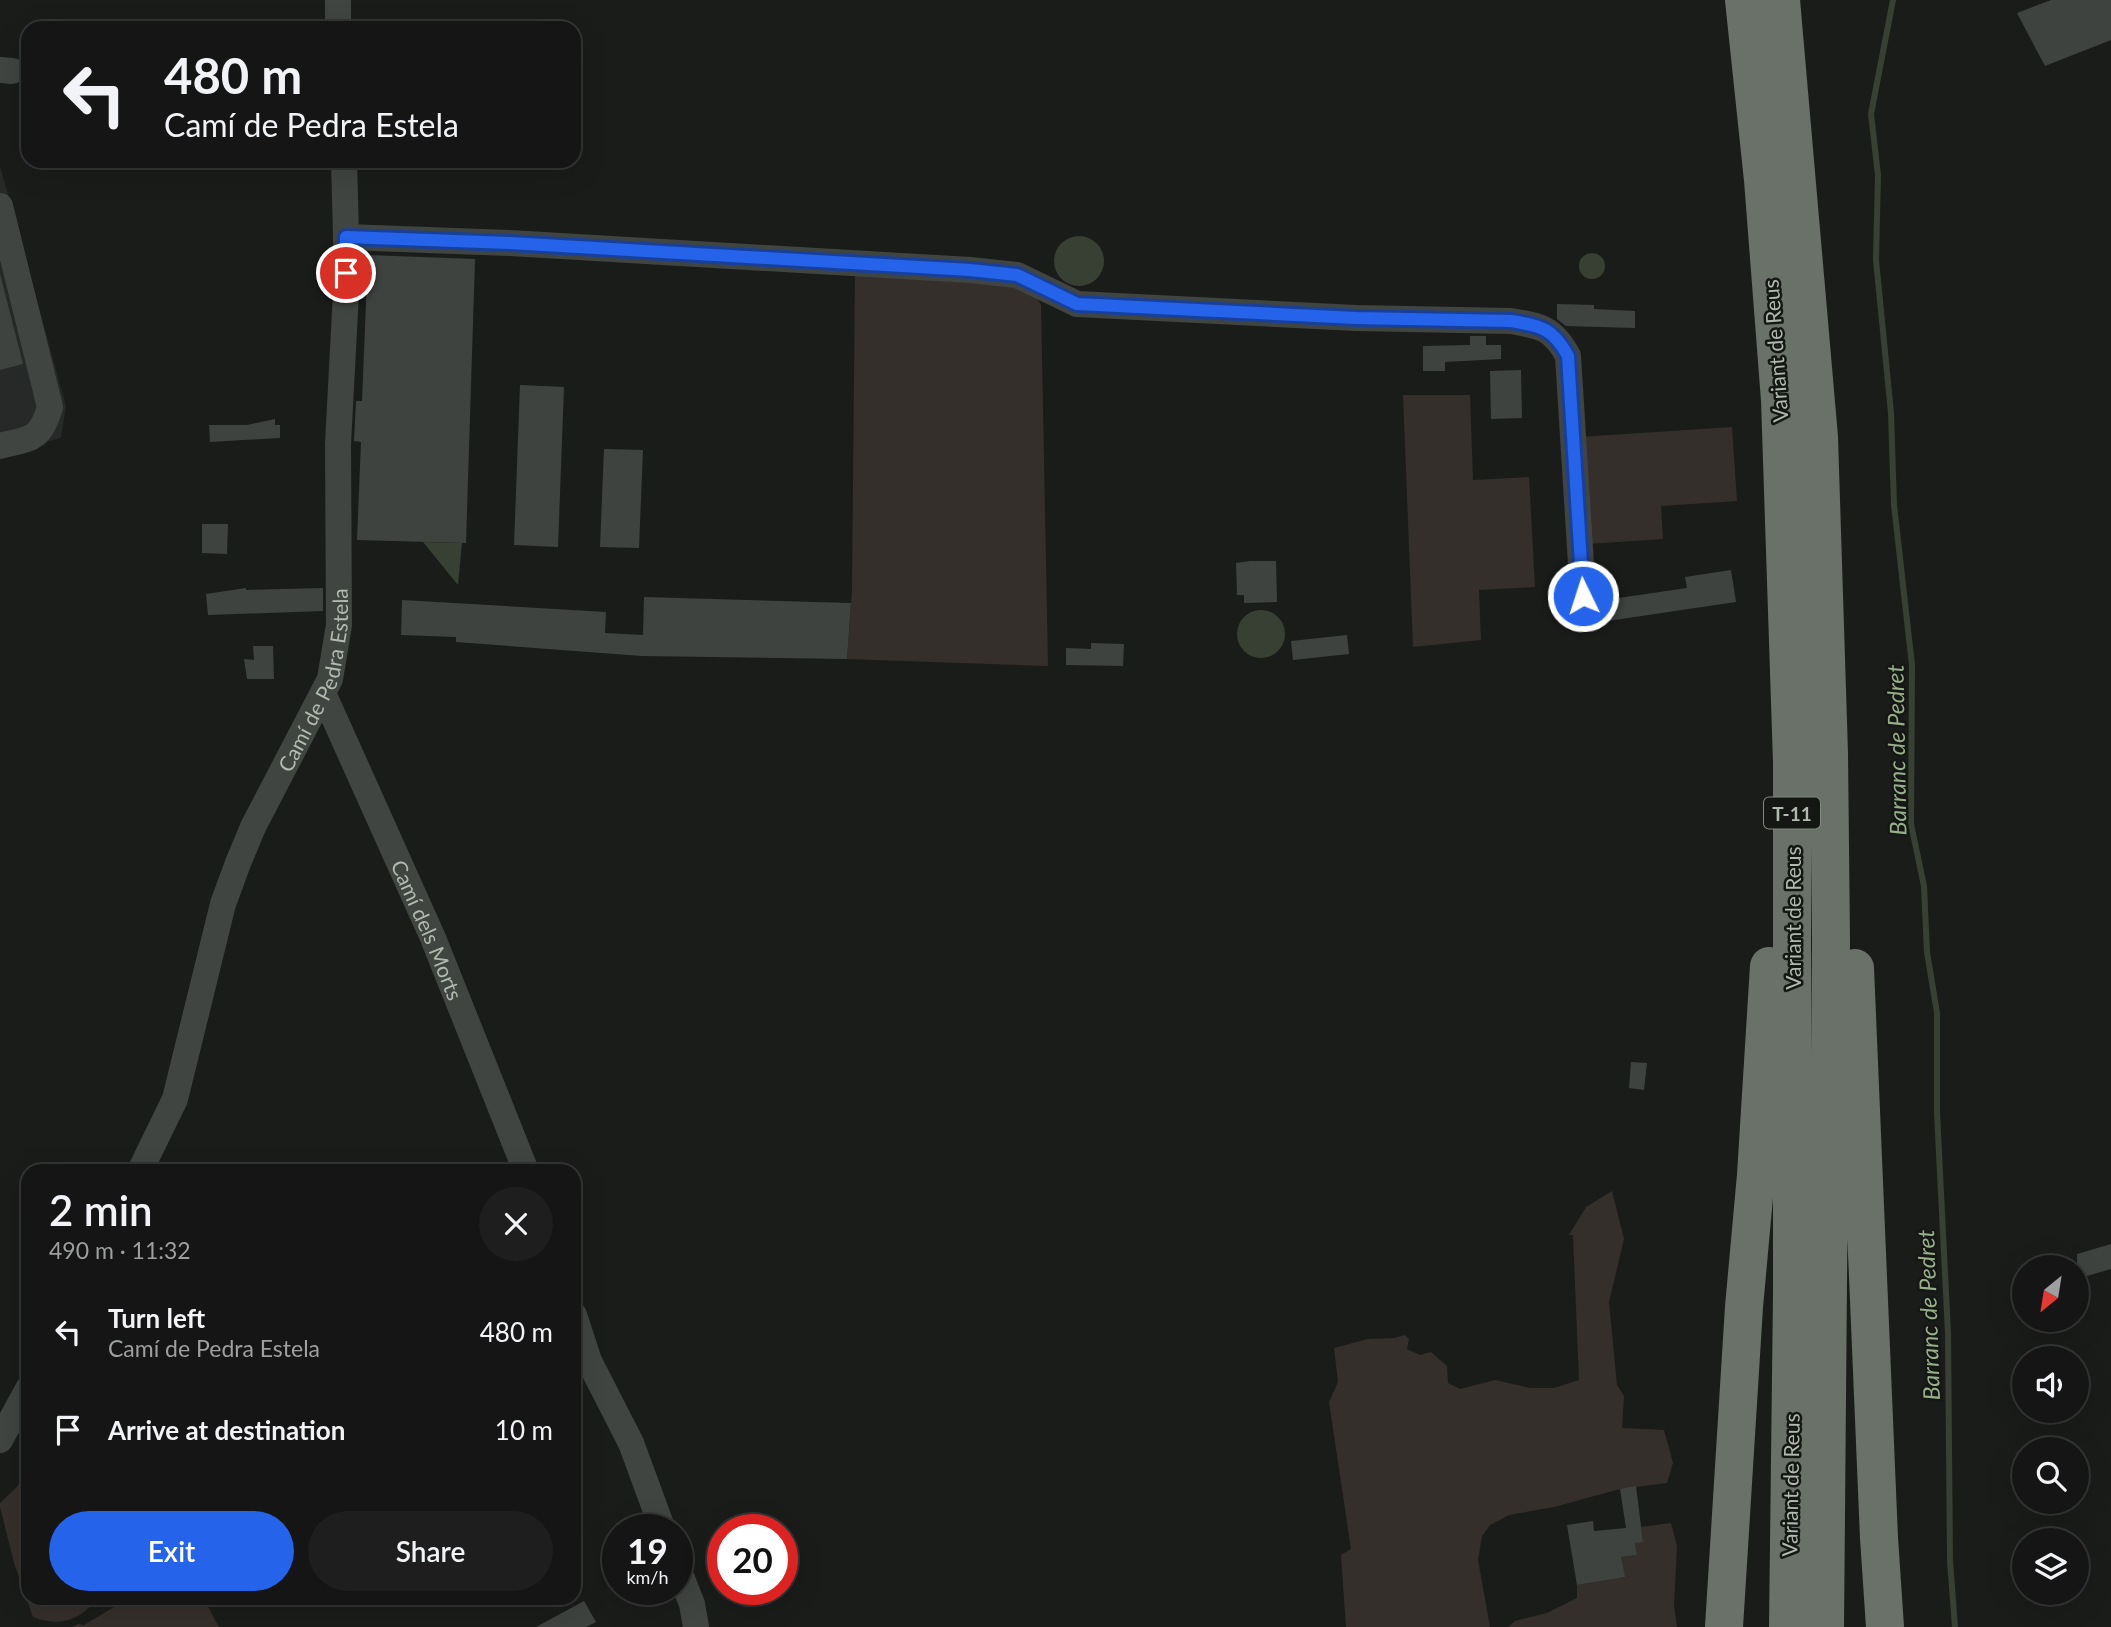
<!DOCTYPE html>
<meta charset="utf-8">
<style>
:root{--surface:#141514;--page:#1d1e1d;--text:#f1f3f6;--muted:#9d9fa0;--line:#333434;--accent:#2563eb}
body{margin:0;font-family:Lato,sans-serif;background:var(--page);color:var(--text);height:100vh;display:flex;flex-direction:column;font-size:26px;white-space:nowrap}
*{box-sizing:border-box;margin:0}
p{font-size:23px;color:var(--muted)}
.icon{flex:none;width:38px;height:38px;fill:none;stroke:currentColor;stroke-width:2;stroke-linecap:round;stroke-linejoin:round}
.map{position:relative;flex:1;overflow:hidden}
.panel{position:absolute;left:21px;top:1164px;width:560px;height:441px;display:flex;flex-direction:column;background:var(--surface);border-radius:21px;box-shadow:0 7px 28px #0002,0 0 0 2px var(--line)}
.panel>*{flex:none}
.top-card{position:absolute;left:21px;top:21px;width:560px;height:147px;border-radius:21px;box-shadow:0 7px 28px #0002,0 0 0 2px var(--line);background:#141514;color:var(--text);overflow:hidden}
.needle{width:46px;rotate:210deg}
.fabs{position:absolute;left:2012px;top:1255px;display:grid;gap:14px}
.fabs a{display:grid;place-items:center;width:77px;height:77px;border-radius:50%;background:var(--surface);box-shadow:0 7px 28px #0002,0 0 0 2px var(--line);font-size:35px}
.speed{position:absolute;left:602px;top:1514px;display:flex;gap:14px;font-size:35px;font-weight:700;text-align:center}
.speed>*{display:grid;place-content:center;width:91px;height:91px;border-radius:50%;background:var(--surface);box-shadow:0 7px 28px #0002,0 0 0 2px var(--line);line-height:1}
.speed small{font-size:18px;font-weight:400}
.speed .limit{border:10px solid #d22;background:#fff;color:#111}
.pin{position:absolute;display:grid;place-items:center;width:60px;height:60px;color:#fff;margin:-30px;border:4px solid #fff;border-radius:50%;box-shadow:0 2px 7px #0007}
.me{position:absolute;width:77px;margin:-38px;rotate:356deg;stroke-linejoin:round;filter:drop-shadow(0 0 5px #0008)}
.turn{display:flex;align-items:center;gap:24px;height:147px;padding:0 28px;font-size:32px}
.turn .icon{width:91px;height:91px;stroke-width:2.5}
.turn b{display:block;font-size:49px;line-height:60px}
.round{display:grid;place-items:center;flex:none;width:74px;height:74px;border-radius:37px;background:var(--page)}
.headline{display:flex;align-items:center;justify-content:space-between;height:119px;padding:0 28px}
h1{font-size:42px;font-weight:600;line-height:52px}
.action{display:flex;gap:14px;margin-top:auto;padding:14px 28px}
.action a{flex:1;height:80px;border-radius:42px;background:var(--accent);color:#fff;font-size:28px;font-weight:600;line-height:80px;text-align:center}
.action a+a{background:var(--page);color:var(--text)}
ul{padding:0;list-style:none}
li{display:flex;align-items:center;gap:21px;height:98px;padding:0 28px}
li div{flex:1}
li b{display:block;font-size:26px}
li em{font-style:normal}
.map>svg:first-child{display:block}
.built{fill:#262927}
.green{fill:#352f2c}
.water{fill:#384033}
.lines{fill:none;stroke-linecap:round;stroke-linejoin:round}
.stream{stroke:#384033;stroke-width:6}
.building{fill:#3f4340}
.minor{stroke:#414541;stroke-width:26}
.highway{stroke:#697168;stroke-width:38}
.route-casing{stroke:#184099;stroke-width:18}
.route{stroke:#2563eb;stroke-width:12}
.labels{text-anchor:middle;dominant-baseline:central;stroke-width:5;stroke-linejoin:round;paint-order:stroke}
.shield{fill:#151715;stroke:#828980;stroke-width:2}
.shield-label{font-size:19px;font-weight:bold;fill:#b0baae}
.street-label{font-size:21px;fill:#b0baae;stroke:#151715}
.water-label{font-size:23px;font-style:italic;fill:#97b08a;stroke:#151715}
</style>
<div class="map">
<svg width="2111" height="1627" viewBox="0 0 2111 1627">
<rect width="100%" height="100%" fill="#1a1c1a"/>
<path class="built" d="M 0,166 L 66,406 L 61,438 L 0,454 Z"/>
<path class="green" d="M 855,269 L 1028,284 L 1041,305 L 1048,666 L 847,659 L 852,591 Z
M 1403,395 L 1470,395 L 1473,480 L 1529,477 L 1535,587 L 1479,590 L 1481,640 L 1413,647 Z
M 1732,427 L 1737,501 L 1661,506 L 1663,539 L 1587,544 L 1580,437 Z
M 1612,1191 L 1624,1239 L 1609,1302 L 1617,1385 L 1624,1396 L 1622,1428 L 1664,1430 L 1673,1463 L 1667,1483 L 1620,1489 L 1554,1507 L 1509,1515 L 1490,1525 L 1482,1536 L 1478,1560 L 1490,1627 L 1346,1627 L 1341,1555 L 1351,1549 L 1329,1402 L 1338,1382 L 1334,1348 L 1368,1339 L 1394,1338 L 1405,1335 L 1409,1339 L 1407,1349 L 1420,1355 L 1431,1352 L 1447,1366 L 1448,1383 L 1460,1389 L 1495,1380 L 1530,1388 L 1554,1388 L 1579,1380 L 1573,1235 L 1569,1235 L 1586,1207 Z
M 28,1471 L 28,1598 L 96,1598 C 82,1621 58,1627 33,1617 L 14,1563 L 0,1507 L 0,1503 L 16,1488 Z
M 1671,1523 L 1677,1546 L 1674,1605 L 1677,1627 L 1508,1627 L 1515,1621 L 1547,1613 L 1577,1598 L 1577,1585 L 1624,1577 L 1621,1557 L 1637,1555 L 1635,1543 L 1643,1541 L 1641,1527 Z
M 129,1598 L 203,1598 L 219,1627 L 72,1627 L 78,1624 L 84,1625 Z"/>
<path class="water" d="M1054 261a25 25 0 1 1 50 0a25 25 0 1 1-50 0Z
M1579 266a13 13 0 1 1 26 0a13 13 0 1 1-26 0Z
M 423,542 L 462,543 L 458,585 Z
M1237 634a24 24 0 1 1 48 0a24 24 0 1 1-48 0Z"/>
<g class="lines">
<path class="stream" d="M 1893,0 L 1871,114 L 1878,175 L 1876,260 L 1891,413 L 1894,505 L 1912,665 L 1911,824 L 1924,886 L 1927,952 L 1937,1013 L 1937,1113 L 1948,1333 L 1950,1561 L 1955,1627"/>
</g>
<path class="building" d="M 2051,0 L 2111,0 L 2111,40 L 2045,66 L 2017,13 Z
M 368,255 L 475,259 L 466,543 L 357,540 L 361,442 L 354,441 L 356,401 L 362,401 Z
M 0,274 L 23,364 L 0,370 Z
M 1557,304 L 1594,305 L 1594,309 L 1635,311 L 1635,328 L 1566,326 L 1557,319 Z
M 1470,336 L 1486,336 L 1486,345 L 1501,345 L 1501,359 L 1445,362 L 1445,371 L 1423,371 L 1423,346 L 1470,345 Z
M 1521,370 L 1522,418 L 1491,419 L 1490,371 Z
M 520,385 L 564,387 L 558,547 L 514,545 Z
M 275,419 L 275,425 L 280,425 L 280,438 L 210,442 L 209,425 L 247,425 Z
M 604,449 L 643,450 L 639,548 L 600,547 Z
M 202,524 L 228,524 L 227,554 L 202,553 Z
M 1250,561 L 1276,561 L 1277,602 L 1244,603 L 1244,595 L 1237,595 L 1236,563 Z
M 1731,570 L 1736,602 L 1567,627 L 1564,607 L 1571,605 L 1577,610 L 1585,612 L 1592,609 L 1598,601 L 1687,588 L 1685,577 Z
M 246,588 L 246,590 L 323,588 L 323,611 L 208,615 L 206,594 Z
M 644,597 L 851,603 L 847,659 L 642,656 L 456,642 L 456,637 L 401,635 L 402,600 L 606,612 L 605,633 L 643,635 Z
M 1347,635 L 1349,654 L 1293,660 L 1291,641 Z
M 1091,643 L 1124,644 L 1123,666 L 1066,665 L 1066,648 L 1091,649 Z
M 253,646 L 273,646 L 274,679 L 247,679 L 244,659 L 254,660 Z
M 1631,1062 L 1647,1063 L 1644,1090 L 1629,1088 Z
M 2111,1244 L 2111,1269 L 2077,1279 L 2077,1254 Z
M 1636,1486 L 1643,1542 L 1635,1543 L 1637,1555 L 1621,1557 L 1625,1577 L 1577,1585 L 1567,1525 L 1593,1521 L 1594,1531 L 1626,1528 L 1620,1489 Z
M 584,1601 L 596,1622 L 586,1627 L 536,1627 Z"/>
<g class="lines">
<g class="minor">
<path d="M 338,28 L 338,0"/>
<path d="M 0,70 L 12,71"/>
<path d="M 0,206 L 50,407 C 40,441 31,438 0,446"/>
<path d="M 346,237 L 510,243 L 970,270 L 1017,275 L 1077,304 L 1356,318 L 1511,321 C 1541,326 1553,328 1568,356 L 1583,596"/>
<path id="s1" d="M 323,693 L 433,938 L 526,1171"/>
<path id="s2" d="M 140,1171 L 175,1099 L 223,904 L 238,863 L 253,827 L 330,679 L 339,625 L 338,444 L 347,273 L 344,161"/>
<path d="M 574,1315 L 589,1361 L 631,1443 L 663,1530"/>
<path d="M 0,1440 L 28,1389"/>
<path d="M 677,1566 L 692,1604 L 696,1627"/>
</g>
<path class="highway" d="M 1744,0 L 1763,180 L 1780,400 L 1792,762 L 1792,1293 L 1788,1627
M 1781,0 L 1819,437 L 1829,753 L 1831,940 L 1825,1627
M 1855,968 L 1879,1538 L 1885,1627
M 1724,1627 L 1744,1307 L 1756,1175 L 1769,966"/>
</g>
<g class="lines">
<g class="route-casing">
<path id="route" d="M 346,273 L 346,237 L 510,243 L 970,270 L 1017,275 L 1077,304 L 1356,318 L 1511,321 C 1541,326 1553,328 1568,356 L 1583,596"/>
</g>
<use href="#route" class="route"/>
</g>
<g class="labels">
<rect class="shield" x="1764" y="797.5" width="56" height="31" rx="5"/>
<g class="shield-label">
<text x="1792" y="813">T-11</text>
</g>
<g class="street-label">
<text transform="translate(1775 351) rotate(-94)">Variant de Reus</text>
<text stroke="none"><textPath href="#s2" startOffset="525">Camí de Pedra Estela</textPath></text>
<text transform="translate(1792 918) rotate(-90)">Variant de Reus</text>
<text stroke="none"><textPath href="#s1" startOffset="259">Camí dels Morts</textPath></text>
<text transform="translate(1790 1485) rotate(-89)">Variant de Reus</text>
</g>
<g class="water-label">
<text transform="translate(1896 750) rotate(-91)">Barranc de Pedret</text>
<text transform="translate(1928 1315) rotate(-92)">Barranc de Pedret</text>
</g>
</g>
</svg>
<div class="fabs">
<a><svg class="needle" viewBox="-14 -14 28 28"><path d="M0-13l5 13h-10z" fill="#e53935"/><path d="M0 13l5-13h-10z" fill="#9d9fa0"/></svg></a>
<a><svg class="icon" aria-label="sound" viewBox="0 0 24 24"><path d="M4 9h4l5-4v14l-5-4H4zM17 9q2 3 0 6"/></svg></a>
<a><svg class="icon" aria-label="search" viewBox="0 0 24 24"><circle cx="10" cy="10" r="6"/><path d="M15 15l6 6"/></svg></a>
<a><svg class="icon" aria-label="layers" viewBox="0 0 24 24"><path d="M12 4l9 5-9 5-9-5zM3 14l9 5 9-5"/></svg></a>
</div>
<div class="speed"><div>19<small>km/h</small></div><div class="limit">20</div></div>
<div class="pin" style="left:346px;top:273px;background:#d93025"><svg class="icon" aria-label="arrive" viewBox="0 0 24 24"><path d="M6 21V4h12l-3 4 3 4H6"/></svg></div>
<svg class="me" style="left:1583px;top:596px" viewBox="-20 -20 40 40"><circle r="17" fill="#2563eb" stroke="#fff" stroke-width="3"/><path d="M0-11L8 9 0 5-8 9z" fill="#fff"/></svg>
<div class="top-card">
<div class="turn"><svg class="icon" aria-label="left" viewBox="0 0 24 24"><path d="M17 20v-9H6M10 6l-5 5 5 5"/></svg><div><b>480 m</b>Camí de Pedra Estela</div></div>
</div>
<section class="panel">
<div class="headline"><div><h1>2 min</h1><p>490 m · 11:32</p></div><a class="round"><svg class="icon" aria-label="close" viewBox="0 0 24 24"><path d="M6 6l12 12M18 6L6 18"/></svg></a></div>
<ul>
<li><svg class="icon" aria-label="left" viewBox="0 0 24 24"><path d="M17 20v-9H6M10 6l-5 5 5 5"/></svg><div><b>Turn left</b><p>Camí de Pedra Estela</p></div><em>480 m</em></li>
<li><svg class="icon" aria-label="arrive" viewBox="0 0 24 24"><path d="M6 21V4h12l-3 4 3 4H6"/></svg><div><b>Arrive at destination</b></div><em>10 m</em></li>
</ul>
<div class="action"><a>Exit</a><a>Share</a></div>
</section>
</div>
